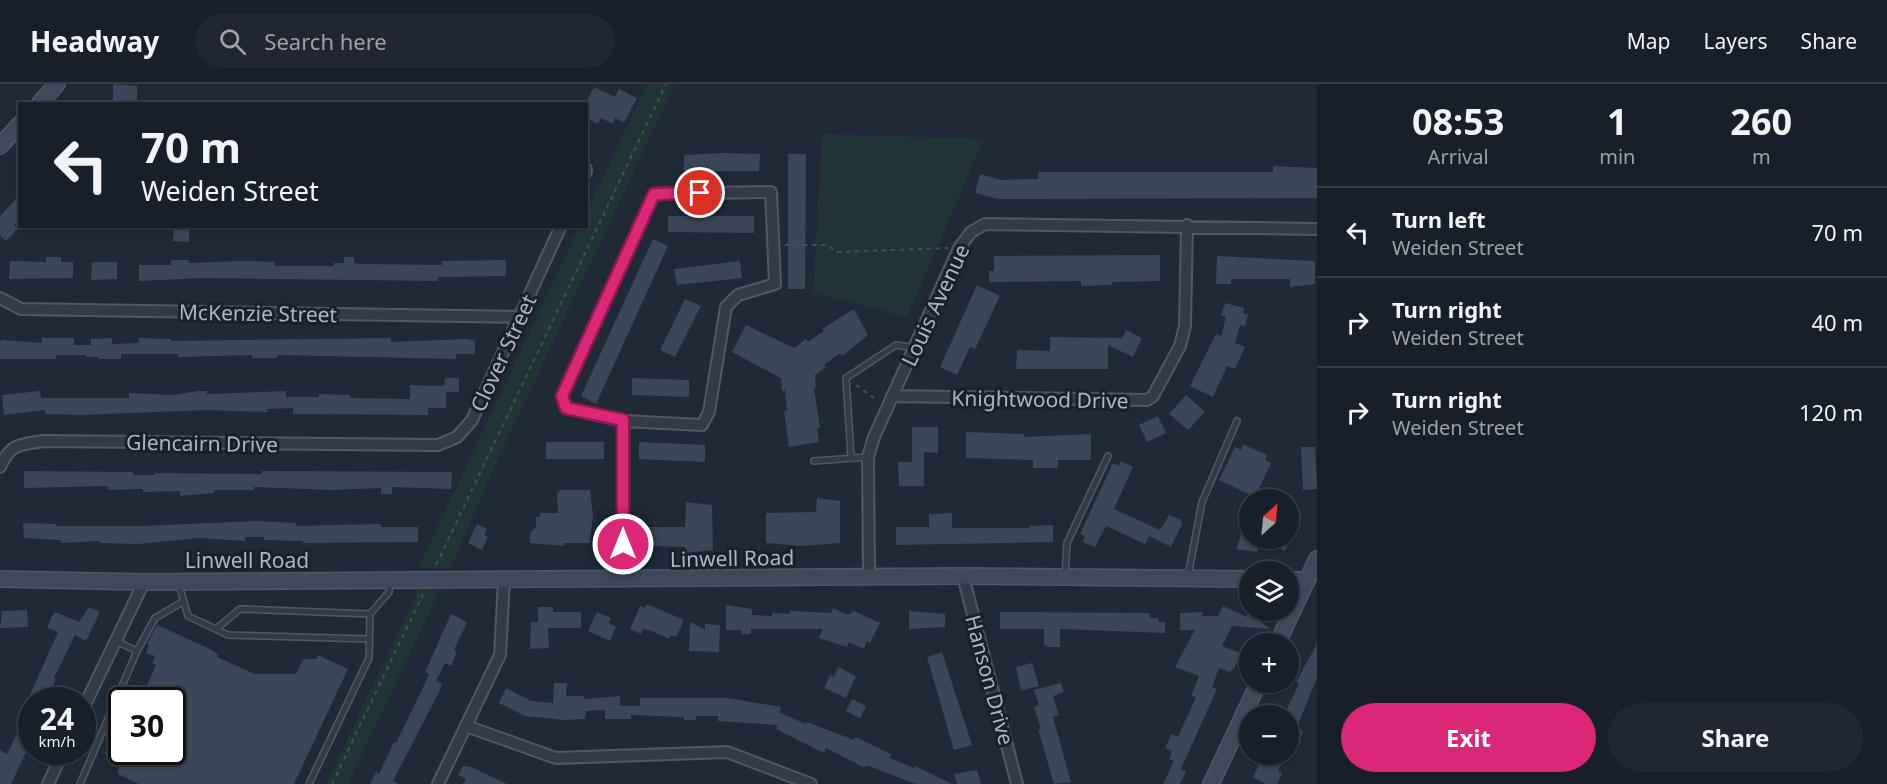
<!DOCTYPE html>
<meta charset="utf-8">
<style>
:root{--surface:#171f2a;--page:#202732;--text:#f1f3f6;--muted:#9ea2a8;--line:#363d47;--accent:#db2777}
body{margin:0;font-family:"Noto Sans",sans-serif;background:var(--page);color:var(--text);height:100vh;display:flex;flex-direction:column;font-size:22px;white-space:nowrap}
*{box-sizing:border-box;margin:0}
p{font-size:20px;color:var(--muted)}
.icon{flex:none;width:33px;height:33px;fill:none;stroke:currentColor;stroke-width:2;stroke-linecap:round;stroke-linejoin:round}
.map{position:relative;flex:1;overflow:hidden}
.sheet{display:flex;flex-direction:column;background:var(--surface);width:570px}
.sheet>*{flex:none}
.hud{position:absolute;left:18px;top:18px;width:570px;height:126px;border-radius:0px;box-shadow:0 2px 4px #0004,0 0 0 2px var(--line);background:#171f2a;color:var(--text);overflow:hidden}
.needle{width:39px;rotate:27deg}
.fabs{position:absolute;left:1239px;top:405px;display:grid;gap:12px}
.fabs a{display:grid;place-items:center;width:60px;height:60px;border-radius:50%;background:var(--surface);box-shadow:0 2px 4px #0004,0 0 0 2px var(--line);font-size:30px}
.speed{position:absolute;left:18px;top:603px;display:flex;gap:12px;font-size:30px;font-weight:700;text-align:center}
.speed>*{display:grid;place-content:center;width:78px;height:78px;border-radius:50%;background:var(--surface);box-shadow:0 2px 4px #0004,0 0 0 2px var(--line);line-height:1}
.speed small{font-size:15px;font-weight:400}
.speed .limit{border:3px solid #111;border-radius:9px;background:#fff;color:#111}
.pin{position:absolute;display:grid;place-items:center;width:51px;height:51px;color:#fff;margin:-26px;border:3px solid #fff;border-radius:50%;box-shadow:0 2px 6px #0007}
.me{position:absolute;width:66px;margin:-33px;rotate:0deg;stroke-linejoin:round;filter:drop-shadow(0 0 4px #0008)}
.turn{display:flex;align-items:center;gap:21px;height:126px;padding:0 24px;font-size:27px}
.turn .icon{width:78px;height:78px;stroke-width:2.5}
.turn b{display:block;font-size:42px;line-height:51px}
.eta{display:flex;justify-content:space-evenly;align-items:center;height:102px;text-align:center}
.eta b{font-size:36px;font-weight:700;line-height:42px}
.action{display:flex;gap:12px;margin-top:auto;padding:12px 24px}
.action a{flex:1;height:69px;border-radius:36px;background:var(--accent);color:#fff;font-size:24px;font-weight:700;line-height:69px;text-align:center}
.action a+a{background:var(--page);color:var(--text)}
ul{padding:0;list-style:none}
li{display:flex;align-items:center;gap:18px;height:90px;padding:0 24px;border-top:2px solid var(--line)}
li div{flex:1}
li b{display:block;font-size:22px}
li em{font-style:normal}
header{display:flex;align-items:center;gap:36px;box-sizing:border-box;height:84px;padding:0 30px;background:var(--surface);border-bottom:2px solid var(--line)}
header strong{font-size:28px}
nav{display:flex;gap:33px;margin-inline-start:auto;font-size:21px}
.search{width:420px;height:54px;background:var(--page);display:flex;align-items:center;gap:15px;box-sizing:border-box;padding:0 21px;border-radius:33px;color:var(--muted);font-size:22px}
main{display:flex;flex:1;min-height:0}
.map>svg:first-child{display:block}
.green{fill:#213539}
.building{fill:#3b4658}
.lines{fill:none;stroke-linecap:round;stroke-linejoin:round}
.lane-casing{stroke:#505866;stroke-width:8}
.street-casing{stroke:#505866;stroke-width:14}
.secondary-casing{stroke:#505866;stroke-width:18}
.path{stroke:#3f5256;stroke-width:2;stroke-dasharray:4.5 4.5;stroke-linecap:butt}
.lane{stroke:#333b48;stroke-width:5}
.street{stroke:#333b48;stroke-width:10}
.secondary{stroke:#40495b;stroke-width:15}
.route-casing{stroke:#8e194d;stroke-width:15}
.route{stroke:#db2777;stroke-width:10}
.labels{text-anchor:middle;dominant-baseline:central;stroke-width:6;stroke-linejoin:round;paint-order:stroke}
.street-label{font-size:21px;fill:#adb5c5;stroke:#18202c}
</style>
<header>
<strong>Headway</strong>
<div class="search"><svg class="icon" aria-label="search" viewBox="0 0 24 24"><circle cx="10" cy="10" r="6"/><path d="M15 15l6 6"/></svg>Search here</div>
<nav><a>Map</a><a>Layers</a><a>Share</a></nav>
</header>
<main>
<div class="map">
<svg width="1317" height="700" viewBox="0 0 1317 700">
<rect width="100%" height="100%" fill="#1f2938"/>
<path class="green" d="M 647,0 L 675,0 L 492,388 L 451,484 L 418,484 L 579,143 L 586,142 L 587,127 Z
M 822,50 L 984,55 L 907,233 L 813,209 Z
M 419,504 L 440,506 L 348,700 L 326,700 Z"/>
<path class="building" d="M 113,0 L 137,2 L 137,20 L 113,20 Z
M 594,3 L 615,13 L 619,5 L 637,14 L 624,39 L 615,34 L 613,40 L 601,34 L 598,40 L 586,34 L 586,18 Z
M 722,69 L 760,70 L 759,87 L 684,87 L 684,71 Z
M 788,70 L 806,70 L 805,205 L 788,205 Z
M 1273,82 L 1317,84 L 1317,114 L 998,115 L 975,109 L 980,90 L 1002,96 L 1038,95 L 1038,88 L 1273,88 Z
M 20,111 L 20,135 L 14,141 L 18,144 L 6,157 L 0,151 L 0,132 Z
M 668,132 L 754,132 L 754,149 L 668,148 Z
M 174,142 L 189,142 L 189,158 L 173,157 Z
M 653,155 L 668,162 L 596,320 L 581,312 Z
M 1160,171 L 1160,197 L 1112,198 L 1112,201 L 1081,202 L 1081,197 L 989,198 L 989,187 L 994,187 L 994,172 Z
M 1217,172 L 1315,177 L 1315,200 L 1290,203 L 1290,195 L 1231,195 L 1231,200 L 1216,200 Z
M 46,173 L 61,173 L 61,178 L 73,178 L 73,194 L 9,195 L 10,177 L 46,178 Z
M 344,173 L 354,173 L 354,179 L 361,180 L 442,181 L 442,177 L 506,176 L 506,192 L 438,193 L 438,197 L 203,194 L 139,197 L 139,181 L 171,181 L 171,176 L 189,176 L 189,179 L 242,177 L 275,178 L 275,182 L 334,182 L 334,179 L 344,179 Z
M 740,177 L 742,194 L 677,201 L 674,185 Z
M 92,178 L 117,178 L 117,195 L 91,196 Z
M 977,201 L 1000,212 L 975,265 L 970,263 L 957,291 L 940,283 Z
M 685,215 L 701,222 L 675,273 L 660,266 Z
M 1225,219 L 1244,224 L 1243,229 L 1248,231 L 1245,242 L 1240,241 L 1235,259 L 1245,263 L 1235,285 L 1227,282 L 1213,313 L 1190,302 L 1216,250 L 1221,252 L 1226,233 L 1221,232 Z
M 854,225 L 868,251 L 842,272 L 840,269 L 824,281 L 826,283 L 815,291 L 816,304 L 814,304 L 820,344 L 817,344 L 819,358 L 789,363 L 784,327 L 787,327 L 785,306 L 782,307 L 781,294 L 732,268 L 746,241 L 794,264 L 806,255 L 808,258 L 824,247 L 822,245 Z
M 1126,246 L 1142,254 L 1133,273 L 1108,261 L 1108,285 L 1016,285 L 1017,266 L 1050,267 L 1050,253 L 1122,254 Z
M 42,254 L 74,254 L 74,261 L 91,261 L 91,255 L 112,254 L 112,260 L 139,259 L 139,254 L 171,255 L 171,257 L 391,254 L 391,258 L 467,255 L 475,257 L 475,270 L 456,270 L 456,275 L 277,271 L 277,274 L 252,274 L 252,271 L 178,273 L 178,270 L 121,270 L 121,275 L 98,275 L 98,273 L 86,273 L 86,271 L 56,271 L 56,275 L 0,275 L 0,258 L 2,256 L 42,259 Z
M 445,294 L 459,294 L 459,308 L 446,308 L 446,324 L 428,324 L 428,331 L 293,330 L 293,324 L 267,325 L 267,328 L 207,326 L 81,331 L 45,330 L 45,326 L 4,331 L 2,311 L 40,307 L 41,314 L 129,314 L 129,309 L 173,311 L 198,307 L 207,307 L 207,310 L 286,307 L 286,313 L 319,313 L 319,310 L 350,311 L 350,314 L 410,315 L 410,301 L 444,302 Z
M 632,294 L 689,296 L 689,313 L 632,311 Z
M 1186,311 L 1205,328 L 1188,346 L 1169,330 Z
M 1158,332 L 1166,349 L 1147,358 L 1139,341 Z
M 912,343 L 938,343 L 938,369 L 924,368 L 924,402 L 899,402 L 898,378 L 912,378 Z
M 966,348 L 1024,350 L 1024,353 L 1091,350 L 1091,376 L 1058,376 L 1058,384 L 1033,384 L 1033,376 L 966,374 Z
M 546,358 L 604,358 L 604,375 L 546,375 Z
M 639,358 L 705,361 L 705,378 L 639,375 Z
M 1243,360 L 1267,371 L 1265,376 L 1271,379 L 1255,413 L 1219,396 L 1235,363 L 1241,366 Z
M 1301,363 L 1315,363 L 1317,405 L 1303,406 Z
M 1121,377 L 1133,383 L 1114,425 L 1160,446 L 1169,431 L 1181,436 L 1182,440 L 1171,463 L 1149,452 L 1145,460 L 1106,442 L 1095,463 L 1083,458 L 1085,452 L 1080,450 L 1113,379 L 1119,382 Z
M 24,387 L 133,388 L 133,391 L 154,391 L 154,389 L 262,390 L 262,387 L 276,387 L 452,388 L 451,405 L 392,403 L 392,410 L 381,410 L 381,404 L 332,406 L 254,403 L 254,406 L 214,406 L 214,409 L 180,412 L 180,407 L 143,408 L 143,405 L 108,406 L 108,402 L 24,404 Z
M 560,406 L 590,406 L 593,431 L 590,459 L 564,459 L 564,462 L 530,459 L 530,449 L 536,443 L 536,433 L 540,433 L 540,429 L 558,429 L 557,409 Z
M 817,414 L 840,417 L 840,459 L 802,462 L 766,459 L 766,429 L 816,428 Z
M 686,418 L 712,421 L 713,466 L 687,469 L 685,463 L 647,462 L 647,443 L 685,443 Z
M 952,429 L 952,444 L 1029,444 L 1029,442 L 1053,441 L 1053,458 L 896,461 L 896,443 L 929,443 L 929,430 Z
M 1248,431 L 1250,454 L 1291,454 L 1285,467 L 1267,459 L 1265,465 L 1259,464 L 1257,468 L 1236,465 Z
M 258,437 L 296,439 L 296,442 L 381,440 L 381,443 L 418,443 L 418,458 L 303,459 L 303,457 L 264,456 L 264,453 L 245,453 L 245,457 L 199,454 L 138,460 L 100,459 L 100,457 L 61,459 L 61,456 L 24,454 L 23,439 L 56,440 L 56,442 L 143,442 Z
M 477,440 L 487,445 L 484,451 L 488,453 L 482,466 L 468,459 Z
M 647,520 L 684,536 L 676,553 L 671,551 L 669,555 L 652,547 L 643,545 L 641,550 L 630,545 L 640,522 L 645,524 Z
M 726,521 L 752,525 L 752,531 L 772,532 L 772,529 L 790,530 L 790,527 L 831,529 L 833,524 L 848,531 L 854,527 L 880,539 L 870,559 L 867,557 L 864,565 L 849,558 L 847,563 L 819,554 L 823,545 L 751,545 L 751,550 L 741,550 L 741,546 L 726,546 Z
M 1223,522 L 1247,533 L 1247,528 L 1264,530 L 1263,540 L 1271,545 L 1232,542 L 1222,562 L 1240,569 L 1235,583 L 1230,588 L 1219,584 L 1212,603 L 1217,605 L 1181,685 L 1186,688 L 1180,700 L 1163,700 L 1174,677 L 1169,675 L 1172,667 L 1165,664 L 1172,650 L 1178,653 L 1196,613 L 1191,612 L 1199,592 L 1175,583 L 1195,546 L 1180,546 L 1180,529 L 1203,528 L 1202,532 L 1218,532 Z
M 89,523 L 100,528 L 86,557 L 75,551 L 54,594 L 56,595 L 46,616 L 32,616 L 32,649 L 28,656 L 31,658 L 11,700 L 0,700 L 0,666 L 7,670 L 20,644 L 16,642 L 58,548 L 47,544 L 52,532 L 55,528 L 79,538 Z
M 538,523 L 553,523 L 553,528 L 581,528 L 581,544 L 548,544 L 549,564 L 530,565 L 531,538 L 538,538 Z
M 27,526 L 28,543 L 0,544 L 2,527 Z
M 909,527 L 945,530 L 945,543 L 909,545 Z
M 597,528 L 611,534 L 609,539 L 616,543 L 610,557 L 588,547 Z
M 1000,528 L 1149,529 L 1150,534 L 1158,534 L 1159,538 L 1165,538 L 1165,549 L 1060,545 L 1060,563 L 1050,563 L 1044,561 L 1044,545 L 1000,545 Z
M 451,530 L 467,538 L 454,566 L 457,568 L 451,582 L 445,579 L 436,597 L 442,600 L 438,610 L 393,697 L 399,700 L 370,700 L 376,688 L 379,690 L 394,658 L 396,659 L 420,610 L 429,590 L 425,588 Z
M 690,538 L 705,546 L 705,540 L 720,541 L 719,568 L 689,567 Z
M 157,541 L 210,565 L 218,570 L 217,573 L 255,590 L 296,590 L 303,575 L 316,575 L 318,571 L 348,585 L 294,700 L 139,700 L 118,690 L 119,675 L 102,668 L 172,668 L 172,616 L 134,616 L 140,603 L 145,606 L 156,581 L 152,579 L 155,572 L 146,569 L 149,561 L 147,560 Z
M 1317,560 L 1317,594 L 1296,645 L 1303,648 L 1298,660 L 1290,656 L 1288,659 L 1288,631 L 1285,629 L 1299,600 L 1296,598 Z
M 942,568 L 972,661 L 954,666 L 927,573 Z
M 1032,579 L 1039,602 L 1021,607 L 1016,583 Z
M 838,583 L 856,592 L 846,614 L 824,604 L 830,591 L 834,593 Z
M 554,599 L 567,599 L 566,612 L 584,612 L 584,615 L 620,612 L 620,622 L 640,622 L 640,614 L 727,614 L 781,623 L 780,629 L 806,640 L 807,638 L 854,656 L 856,653 L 891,670 L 890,674 L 914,684 L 915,682 L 952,700 L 916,700 L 869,682 L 863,683 L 826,664 L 824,669 L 776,645 L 778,641 L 718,637 L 718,632 L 696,632 L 696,636 L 684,636 L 684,633 L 631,631 L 631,635 L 605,635 L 605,626 L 586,627 L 585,635 L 564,636 L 525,632 L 499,619 L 506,604 L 531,617 L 553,619 Z
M 1061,599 L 1064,608 L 1053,612 L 1059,631 L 1053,633 L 1071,698 L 1054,700 L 1038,645 L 1041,645 L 1034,623 L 1039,621 L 1034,606 Z
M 852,615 L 866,622 L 860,634 L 846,627 Z
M 1264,670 L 1286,670 L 1278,687 L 1282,689 L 1277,700 L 1266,700 L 1253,693 Z
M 463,682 L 471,683 L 507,700 L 463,700 L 466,695 L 458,691 Z
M 977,686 L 981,700 L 957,700 L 954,690 Z"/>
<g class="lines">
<g class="lane-casing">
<path id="lane" d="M 851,373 L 846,294 L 896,261 L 915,264
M 814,377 L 868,373
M 1065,492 L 1067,459 L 1108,372
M 1188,492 L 1202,418 L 1237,337
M 179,501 L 188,532 L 228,551 L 369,555
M 370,530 L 389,508 L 390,498
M 216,545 L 240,525 L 370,530 L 369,574 L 309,700
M 116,557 L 137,567 L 155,534 L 184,517
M 80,700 L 137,567"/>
</g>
<g class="street-casing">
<path id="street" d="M 586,85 L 586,88
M 771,108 L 775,200 L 738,211 L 726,223 L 709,328 L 702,341 L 623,337 L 566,324 L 562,312 L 654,110 Z
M 0,214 L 21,225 L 519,233
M 892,312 L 1147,316 L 1153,312 L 1180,262 L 1185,242 L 1187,141
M 0,383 C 11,359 19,361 44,357 L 438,361 L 457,353 L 472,336 L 561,142
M 963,492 L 1017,700
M 869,493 L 868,373 L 874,353 L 959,164 L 971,148 L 985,140 L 1317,145
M 623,496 L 623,337
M 82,627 L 144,498
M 466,642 L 556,674 L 727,668 L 811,700
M 48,700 L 63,668
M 438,700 L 500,571 L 504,496"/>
</g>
<g class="secondary-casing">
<path id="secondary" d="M 39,20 L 57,0
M 0,62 L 20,40
M 0,495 L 144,498 L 963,492 L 1250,495
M 1288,496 L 1307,496
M 1277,560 L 1317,475
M 1211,700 L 1259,598"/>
</g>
<path class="path" d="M 785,161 L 827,161 L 837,168 L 948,164
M 856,301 L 878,317
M 436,481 L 666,0
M 332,700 L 423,510"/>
<use href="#lane" class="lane"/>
<use href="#street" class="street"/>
<use href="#secondary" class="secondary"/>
</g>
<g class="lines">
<g class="route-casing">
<path id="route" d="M 623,460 L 623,336 L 566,324 L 562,312 L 654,110 L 700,109"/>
</g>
<use href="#route" class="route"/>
</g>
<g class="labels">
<g class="street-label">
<text transform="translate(935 221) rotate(-65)">Louis Avenue</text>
<text transform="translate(258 229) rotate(1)">McKenzie Street</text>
<text transform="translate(503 269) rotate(-65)">Clover Street</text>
<text transform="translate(1040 315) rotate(1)">Knightwood Drive</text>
<text transform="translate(202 359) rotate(1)">Glencairn Drive</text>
<text transform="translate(732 474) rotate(-1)">Linwell Road</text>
<text x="247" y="476">Linwell Road</text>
<text transform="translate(990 596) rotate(75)">Hanson Drive</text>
</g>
</g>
</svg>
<div class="fabs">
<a><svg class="needle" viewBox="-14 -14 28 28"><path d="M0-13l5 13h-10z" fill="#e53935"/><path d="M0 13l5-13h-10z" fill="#9ea2a8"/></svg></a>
<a><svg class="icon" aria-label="layers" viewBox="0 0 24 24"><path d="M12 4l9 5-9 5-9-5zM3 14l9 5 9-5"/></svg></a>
<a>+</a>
<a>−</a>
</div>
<div class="speed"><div>24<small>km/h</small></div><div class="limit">30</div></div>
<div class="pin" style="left:700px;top:109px;background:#d93025"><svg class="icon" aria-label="arrive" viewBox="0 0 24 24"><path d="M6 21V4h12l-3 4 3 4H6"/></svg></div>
<svg class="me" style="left:623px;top:460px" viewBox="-20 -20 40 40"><circle r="17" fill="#db2777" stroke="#fff" stroke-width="3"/><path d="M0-11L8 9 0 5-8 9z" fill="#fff"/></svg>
<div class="hud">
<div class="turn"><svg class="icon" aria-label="left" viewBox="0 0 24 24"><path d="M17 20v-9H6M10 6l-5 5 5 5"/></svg><div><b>70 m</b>Weiden Street</div></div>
</div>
</div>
<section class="sheet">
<div class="eta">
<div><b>08:53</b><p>Arrival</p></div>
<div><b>1</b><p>min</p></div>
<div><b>260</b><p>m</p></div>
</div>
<ul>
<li><svg class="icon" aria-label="left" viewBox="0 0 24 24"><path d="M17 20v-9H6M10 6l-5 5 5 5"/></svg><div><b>Turn left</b><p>Weiden Street</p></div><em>70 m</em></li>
<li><svg class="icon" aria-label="right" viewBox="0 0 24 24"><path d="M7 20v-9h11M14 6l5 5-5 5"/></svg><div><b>Turn right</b><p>Weiden Street</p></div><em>40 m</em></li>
<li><svg class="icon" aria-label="right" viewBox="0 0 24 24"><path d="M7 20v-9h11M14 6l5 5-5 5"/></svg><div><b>Turn right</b><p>Weiden Street</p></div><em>120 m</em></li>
</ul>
<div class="action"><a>Exit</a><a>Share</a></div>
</section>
</main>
